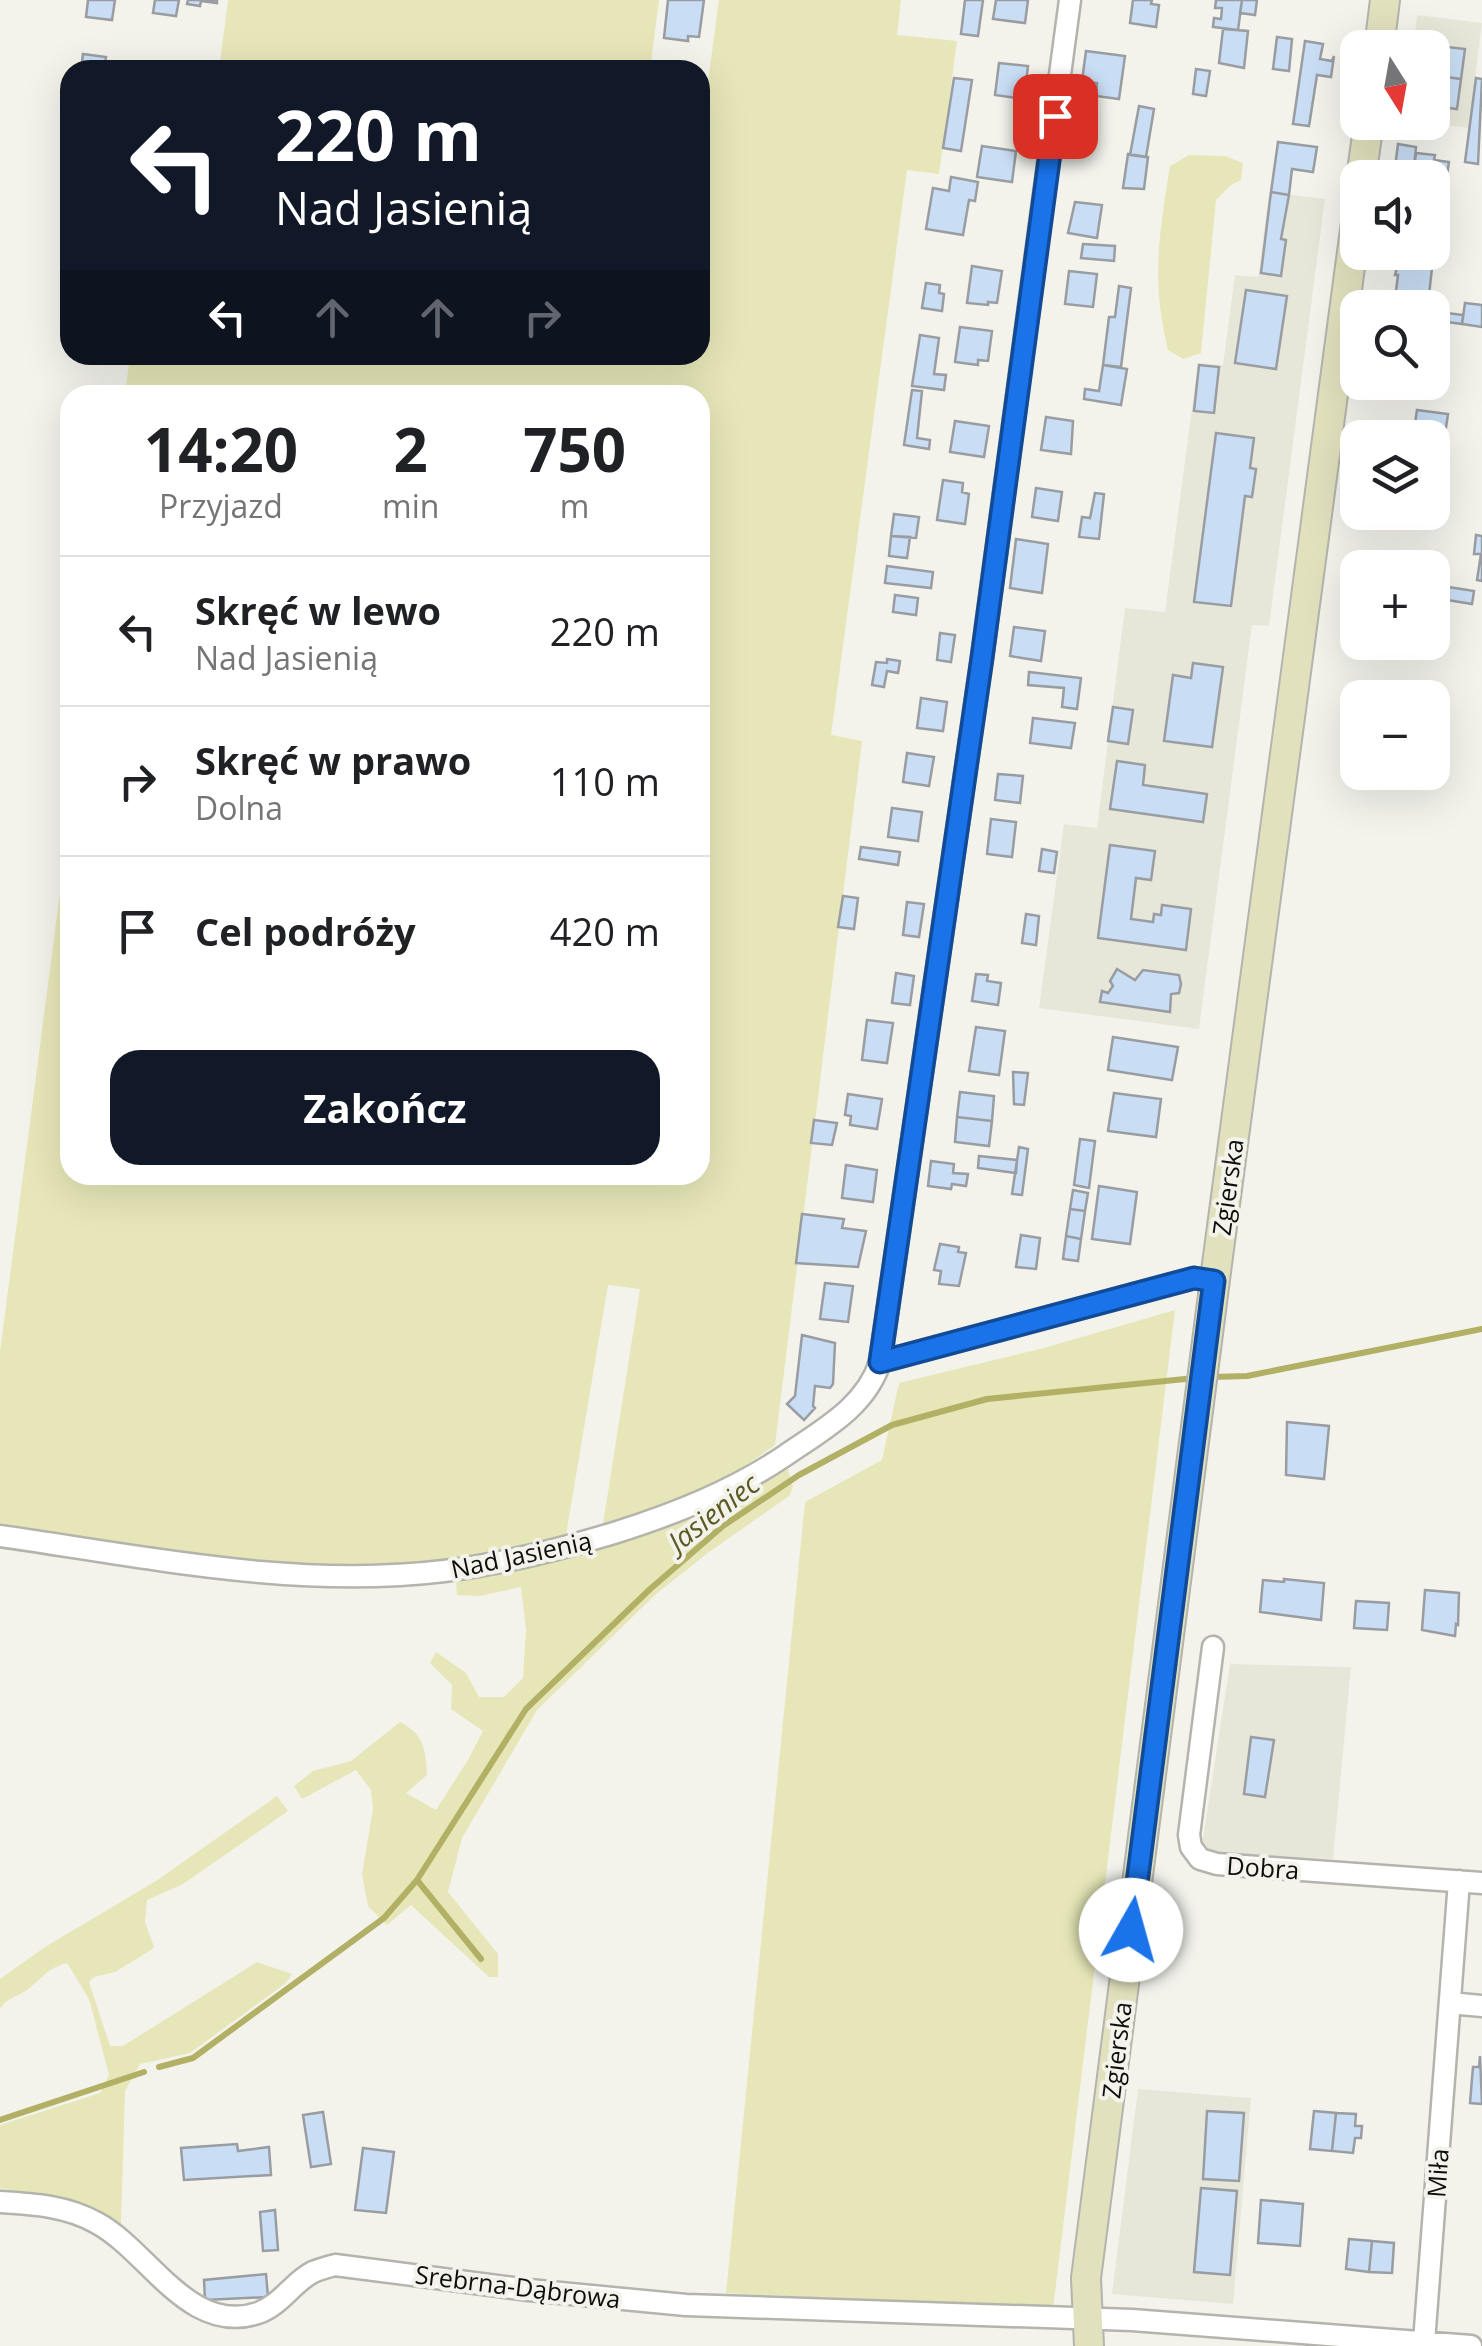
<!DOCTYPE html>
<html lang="pl">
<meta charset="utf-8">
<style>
:root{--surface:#fff;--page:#f2f2f2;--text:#202124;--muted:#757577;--line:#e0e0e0;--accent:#111827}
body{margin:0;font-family:"Open Sans",sans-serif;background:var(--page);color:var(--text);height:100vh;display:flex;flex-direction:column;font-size:38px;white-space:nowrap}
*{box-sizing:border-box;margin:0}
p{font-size:32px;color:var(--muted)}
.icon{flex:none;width:55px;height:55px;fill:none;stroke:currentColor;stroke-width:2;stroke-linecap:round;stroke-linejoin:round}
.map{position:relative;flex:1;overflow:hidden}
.details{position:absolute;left:60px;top:385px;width:650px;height:800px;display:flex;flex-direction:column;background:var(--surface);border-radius:30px;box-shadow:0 10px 40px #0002}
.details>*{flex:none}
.guide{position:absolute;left:60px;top:60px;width:650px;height:305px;border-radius:30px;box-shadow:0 10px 40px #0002;background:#111827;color:#fff;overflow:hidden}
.needle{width:65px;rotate:169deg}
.tools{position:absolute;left:1340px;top:30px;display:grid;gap:20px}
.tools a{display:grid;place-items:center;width:110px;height:110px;border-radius:20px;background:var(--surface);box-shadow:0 10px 40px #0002;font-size:50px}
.pin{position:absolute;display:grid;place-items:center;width:85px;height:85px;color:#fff;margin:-42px;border-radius:20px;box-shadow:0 5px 15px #0006}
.me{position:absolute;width:110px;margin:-55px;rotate:7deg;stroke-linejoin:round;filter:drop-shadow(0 0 8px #0008)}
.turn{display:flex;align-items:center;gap:35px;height:210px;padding:0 50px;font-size:45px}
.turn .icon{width:130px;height:130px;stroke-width:2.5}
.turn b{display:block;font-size:70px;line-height:85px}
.lanes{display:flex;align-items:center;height:95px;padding:0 50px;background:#0003;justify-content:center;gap:50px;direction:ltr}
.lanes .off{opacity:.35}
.eta{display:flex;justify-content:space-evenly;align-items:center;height:170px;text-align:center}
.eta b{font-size:60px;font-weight:700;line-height:70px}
.action{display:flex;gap:20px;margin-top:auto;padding:20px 50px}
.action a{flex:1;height:115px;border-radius:30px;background:var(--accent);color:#fff;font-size:40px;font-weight:700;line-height:115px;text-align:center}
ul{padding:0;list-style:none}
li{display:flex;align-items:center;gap:30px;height:150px;padding:0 50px;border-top:2px solid var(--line)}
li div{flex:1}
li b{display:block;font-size:38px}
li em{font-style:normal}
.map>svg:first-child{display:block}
.built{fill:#e7e7d9}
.green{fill:#e6e6b8}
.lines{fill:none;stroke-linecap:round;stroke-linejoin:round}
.stream{stroke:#b1b064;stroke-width:6}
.building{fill:#c9def5;stroke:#999da2;stroke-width:2.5}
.street-casing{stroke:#b4b4ad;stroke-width:25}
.secondary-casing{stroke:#b4b4ad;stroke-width:32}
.street{stroke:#fff;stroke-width:20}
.secondary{stroke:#e2e1be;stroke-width:28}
.route-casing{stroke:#114b97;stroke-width:25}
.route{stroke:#1a73e8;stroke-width:18}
.labels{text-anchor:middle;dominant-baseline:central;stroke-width:8;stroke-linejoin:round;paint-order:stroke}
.street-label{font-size:25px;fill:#0e0e0c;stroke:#f3f3ec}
.water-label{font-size:28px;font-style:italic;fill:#5c5a23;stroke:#f3f3ec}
</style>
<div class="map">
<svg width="1482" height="2346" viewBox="0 0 1482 2346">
<rect width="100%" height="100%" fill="#f3f3ec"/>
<path class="built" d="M 1417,15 L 1482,23 L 1469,128 L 1431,123 L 1432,48 L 1413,48 Z
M 1269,192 L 1325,199 L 1269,626 L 1252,625 L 1199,1029 L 1039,1008 L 1064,824 L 1097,828 L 1125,608 L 1165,612 L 1198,363 L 1223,365 L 1235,275 L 1258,277 Z
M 1230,1664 L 1351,1667 L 1333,1859 L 1201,1852 Z
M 1138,2089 L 1251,2098 L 1233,2304 L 1112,2294 Z"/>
<path class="green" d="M 228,0 L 659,0 L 650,70 L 219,70 Z
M 719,0 L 901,0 L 897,35 L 957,41 L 939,174 L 907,170 L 831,735 L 862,741 L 775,1445 L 716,1486 L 603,1524 L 640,1289 L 608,1285 L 566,1535 L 447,1562 L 340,1564 L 224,1560 L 0,1530 L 0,1352 L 70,816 L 70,1175 L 700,1175 L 700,395 L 125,395 L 130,355 L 700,355 L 700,119 L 703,119 Z
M 1189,155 L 1225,156 L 1243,163 L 1241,180 L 1231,185 L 1216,200 L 1201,353 L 1183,359 L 1168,350 C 1151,280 1159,236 1170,166 Z
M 1175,1310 L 1053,2309 L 726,2293 L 805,1502 L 882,1460 L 899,1383 L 1044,1348 Z
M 787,1467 L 793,1487 L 789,1496 L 709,1552 L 656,1594 L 537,1710 L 462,1838 L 448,1892 L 498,1954 L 498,1977 L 489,1977 L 411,1905 L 387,1925 L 368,1906 L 362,1874 L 373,1809 L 371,1790 L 356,1770 L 302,1799 L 294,1786 L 313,1771 L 351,1761 L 400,1722 C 424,1734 426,1750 427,1775 L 406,1793 L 436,1810 L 468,1760 L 483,1731 L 451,1709 L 452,1685 L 430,1663 L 436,1652 L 466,1673 L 479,1697 L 504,1697 L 523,1678 L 526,1630 L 521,1587 L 480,1596 L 457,1595 L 456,1580 C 526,1567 592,1549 659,1525 C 705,1509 747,1495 787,1467 Z
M 277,1796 L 288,1811 L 183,1884 L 147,1900 L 145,1922 L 154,1947 L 151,1950 L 115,1972 L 94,1977 L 89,1982 L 110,2046 L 123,2046 L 257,1962 L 292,1974 L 286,1983 L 190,2053 L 140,2064 L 125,2091 L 121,2224 L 73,2200 L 0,2188 L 0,2125 L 100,2093 L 109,2075 L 89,1999 L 67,1963 C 47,1968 42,1979 27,1990 C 16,1998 7,1997 0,2009 L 0,1979 L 45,1947 L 156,1881 Z"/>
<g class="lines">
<path class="stream" d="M 1212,1377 L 1247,1376 L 1482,1329
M 417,1880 L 481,1959
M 159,2067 L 193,2058 L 384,1918 L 417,1880 L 526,1709 L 649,1590 L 723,1526 L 799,1475 L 892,1425 L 987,1399 L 1195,1378
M 0,2120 L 144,2072"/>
</g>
<path class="building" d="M 88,0 L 115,0 L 112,20 L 86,17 Z
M 155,0 L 179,0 L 176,16 L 153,13 Z
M 188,0 L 217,0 L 217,3 L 201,1 L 200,6 L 187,4 Z
M 668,0 L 704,0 L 699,37 L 688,36 L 688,41 L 664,38 Z
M 965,0 L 983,0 L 978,36 L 961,34 Z
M 996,0 L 1028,0 L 1025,23 L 993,19 Z
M 1133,0 L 1152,0 L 1151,4 L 1159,5 L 1156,27 L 1130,23 Z
M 1216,0 L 1242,0 L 1238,30 L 1213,27 L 1214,18 L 1221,19 L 1222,8 L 1215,8 Z
M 1242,0 L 1257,0 L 1255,15 L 1240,13 Z
M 1223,29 L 1248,31 L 1244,68 L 1219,63 Z
M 1277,37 L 1292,39 L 1289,71 L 1273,69 Z
M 1305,41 L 1323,44 L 1320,59 L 1332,61 L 1334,56 L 1331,77 L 1317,75 L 1309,126 L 1293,124 Z
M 1439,46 L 1465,49 L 1461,79 L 1432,75 L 1435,48 Z
M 1086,51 L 1125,56 L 1119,99 L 1096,96 L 1097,83 L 1082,81 Z
M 83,54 L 106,57 L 104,70 L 81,70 Z
M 999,63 L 1028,66 L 1024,99 L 995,95 Z
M 1196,69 L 1210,71 L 1206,96 L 1193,94 Z
M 1432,75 L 1461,79 L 1457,109 L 1432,106 Z
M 954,78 L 972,80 L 961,151 L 943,148 Z
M 1476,78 L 1482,79 L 1478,164 L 1465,162 Z
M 1139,106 L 1154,109 L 1146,157 L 1130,155 Z
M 1278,142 L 1317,147 L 1313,172 L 1292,169 L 1289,195 L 1271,192 Z
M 1398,144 L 1416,147 L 1413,177 L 1394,175 Z
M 982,146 L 1016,151 L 1012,182 L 977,177 Z
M 1416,153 L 1435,155 L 1434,160 L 1449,162 L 1446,181 L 1413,177 Z
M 1128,154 L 1148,157 L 1144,189 L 1123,188 Z
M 951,177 L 978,182 L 975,201 L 969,200 L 963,235 L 926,229 L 933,188 L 949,191 Z
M 1271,192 L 1289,195 L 1281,239 L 1286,240 L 1281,276 L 1261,273 Z
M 1075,202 L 1102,205 L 1097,238 L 1068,233 Z
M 1083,244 L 1115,246 L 1114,261 L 1081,258 Z
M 1432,249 L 1434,250 L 1429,295 L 1396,291 L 1398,275 L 1395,275 L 1401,252 L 1432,252 Z
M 972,266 L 1002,271 L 997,303 L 988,302 L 988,305 L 967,303 Z
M 1069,271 L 1097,274 L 1093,307 L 1065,304 Z
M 926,283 L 940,285 L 939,293 L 944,294 L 942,311 L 922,308 Z
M 1119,286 L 1131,288 L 1121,367 L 1103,365 L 1109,317 L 1115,317 Z
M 1246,290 L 1287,296 L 1276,369 L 1235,363 Z
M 1465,303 L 1482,305 L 1482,327 L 1462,324 Z
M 1432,311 L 1463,315 L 1462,324 L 1432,320 Z
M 1432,324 L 1441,325 L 1439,342 L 1432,342 Z
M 960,327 L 992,331 L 988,361 L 978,360 L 978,365 L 955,362 Z
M 920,335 L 939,338 L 934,374 L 946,375 L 944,390 L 912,386 Z
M 1103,365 L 1127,369 L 1121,405 L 1084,399 L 1085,389 L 1099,391 Z
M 1199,365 L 1219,367 L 1214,413 L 1194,411 Z
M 912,390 L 922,391 L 917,438 L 930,440 L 929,449 L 904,445 Z
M 1417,410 L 1448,414 L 1444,441 L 1413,437 Z
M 1046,417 L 1073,421 L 1071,454 L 1041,450 Z
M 955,421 L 989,426 L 984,457 L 950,452 Z
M 1216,433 L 1254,438 L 1250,468 L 1256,469 L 1252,497 L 1245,496 L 1231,606 L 1194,602 Z
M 943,480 L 963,483 L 962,492 L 969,494 L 965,524 L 937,520 Z
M 1358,483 L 1358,512 L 1394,512 L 1392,524 L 1353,519 Z
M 1036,488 L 1062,492 L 1058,521 L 1032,517 Z
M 1095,493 L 1104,494 L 1099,539 L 1079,537 L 1082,517 L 1090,518 Z
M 894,514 L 919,517 L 916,538 L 891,536 Z
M 1476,535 L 1482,536 L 1482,581 L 1477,580 L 1481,554 L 1474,554 Z
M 891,536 L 910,537 L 907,558 L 889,556 Z
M 1016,539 L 1048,544 L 1042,593 L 1010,588 Z
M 887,566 L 933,572 L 931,588 L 885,583 Z
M 1442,586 L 1474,591 L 1472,604 L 1441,599 Z
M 895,595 L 918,598 L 916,615 L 893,612 Z
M 1014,627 L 1045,631 L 1041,661 L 1010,656 Z
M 940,633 L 955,635 L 951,662 L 937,660 Z
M 887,659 L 900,661 L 898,673 L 887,671 L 884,687 L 872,685 L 876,662 L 887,663 Z
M 1193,663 L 1223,667 L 1212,747 L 1164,741 L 1173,675 L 1191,678 Z
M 1029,672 L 1081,678 L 1077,709 L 1062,707 L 1064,688 L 1028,685 Z
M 921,698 L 947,702 L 943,731 L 917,728 Z
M 1113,707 L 1133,710 L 1128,744 L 1108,741 Z
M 1033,718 L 1075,723 L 1071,748 L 1030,743 Z
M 907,753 L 934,757 L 929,786 L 903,782 Z
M 1117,761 L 1145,765 L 1143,785 L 1207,794 L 1203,822 L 1110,809 Z
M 998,774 L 1023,776 L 1020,803 L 995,800 Z
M 892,808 L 922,812 L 918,841 L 888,837 Z
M 991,819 L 1016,822 L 1012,857 L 987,854 Z
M 1110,845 L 1155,851 L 1151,880 L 1136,878 L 1131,919 L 1153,922 L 1154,914 L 1161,915 L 1162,905 L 1191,909 L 1186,950 L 1098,938 Z
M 861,847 L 900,852 L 898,865 L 859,859 Z
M 1042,849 L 1057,852 L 1054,873 L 1039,871 Z
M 843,896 L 858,898 L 854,929 L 838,927 Z
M 907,902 L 924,904 L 919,937 L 903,935 Z
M 1026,914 L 1039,916 L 1036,945 L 1022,943 Z
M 1117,969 L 1135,980 L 1143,970 L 1179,975 L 1181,984 L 1179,993 L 1171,994 L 1170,1012 L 1100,1002 L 1102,991 L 1108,993 L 1113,986 L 1110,981 Z
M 896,973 L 914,976 L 910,1005 L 892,1003 Z
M 976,974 L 988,975 L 987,981 L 1001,983 L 998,1005 L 972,1001 Z
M 867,1020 L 893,1023 L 887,1063 L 862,1060 Z
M 976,1027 L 1005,1031 L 999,1075 L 969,1071 Z
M 1113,1037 L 1178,1047 L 1172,1080 L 1108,1070 Z
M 1013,1072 L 1028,1073 L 1024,1105 L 1014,1104 Z
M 960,1092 L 994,1096 L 992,1121 L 957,1117 Z
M 1114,1093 L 1161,1099 L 1156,1137 L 1108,1131 Z
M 848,1094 L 882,1099 L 877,1129 L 850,1125 L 851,1116 L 845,1115 Z
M 957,1117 L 992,1121 L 989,1146 L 955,1142 Z
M 814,1120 L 837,1123 L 832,1145 L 811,1143 Z
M 1080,1139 L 1095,1141 L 1089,1188 L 1074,1185 Z
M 1019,1147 L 1028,1149 L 1022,1195 L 1012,1194 Z
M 979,1156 L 1017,1160 L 1016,1173 L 978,1168 Z
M 931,1161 L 954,1164 L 953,1173 L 968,1174 L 966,1186 L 952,1184 L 951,1189 L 928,1186 Z
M 846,1165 L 877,1170 L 873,1202 L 842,1198 Z
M 1099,1186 L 1137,1192 L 1130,1244 L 1092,1239 Z
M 1073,1190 L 1088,1193 L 1085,1211 L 1070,1209 Z
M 1070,1209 L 1085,1211 L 1081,1239 L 1066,1236 Z
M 802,1214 L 844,1219 L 842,1228 L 866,1231 L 858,1267 L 796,1263 Z
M 1021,1235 L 1040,1238 L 1036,1269 L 1016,1267 Z
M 1066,1236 L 1081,1239 L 1078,1261 L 1063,1259 Z
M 940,1244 L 959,1247 L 958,1252 L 966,1253 L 959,1286 L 939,1284 L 941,1271 L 934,1270 Z
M 825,1283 L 853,1286 L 848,1322 L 820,1319 Z
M 802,1335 L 835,1343 L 833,1384 L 830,1388 L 815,1386 L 813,1406 L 815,1408 L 804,1420 L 787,1404 L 795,1396 Z
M 1287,1422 L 1329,1426 L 1324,1479 L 1286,1475 Z
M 1284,1579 L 1324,1583 L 1321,1620 L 1260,1612 L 1263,1580 L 1284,1582 Z
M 1425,1590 L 1459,1593 L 1458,1625 L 1456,1624 L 1455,1636 L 1422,1630 Z
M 1356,1601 L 1389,1603 L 1387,1630 L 1354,1628 Z
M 1251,1737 L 1274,1740 L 1265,1797 L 1244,1794 Z
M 1480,2056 L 1482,2104 L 1470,2103 L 1473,2067 L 1479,2067 Z
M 1207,2111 L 1244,2113 L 1239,2181 L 1203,2179 Z
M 1314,2111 L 1336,2113 L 1332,2151 L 1310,2149 Z
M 323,2112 L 331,2164 L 311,2167 L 303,2115 Z
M 1336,2113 L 1356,2114 L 1355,2126 L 1362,2126 L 1361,2138 L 1355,2138 L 1353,2153 L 1332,2151 Z
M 237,2144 L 238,2151 L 269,2147 L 271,2175 L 184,2180 L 181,2148 Z
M 363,2148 L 394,2152 L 386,2213 L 355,2210 Z
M 1201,2188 L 1237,2191 L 1230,2275 L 1194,2272 Z
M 1261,2200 L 1303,2204 L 1300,2246 L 1258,2243 Z
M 275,2210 L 278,2250 L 263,2251 L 260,2212 Z
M 1349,2239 L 1372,2241 L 1369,2272 L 1346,2269 Z
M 1372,2241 L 1394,2243 L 1392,2273 L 1369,2272 Z
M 266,2274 L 268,2297 L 205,2300 L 204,2280 Z"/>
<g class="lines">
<g class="street-casing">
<path id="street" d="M 880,1362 L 982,657 L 1070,0
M 0,1536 C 146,1557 297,1589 444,1571 C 502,1564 558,1550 614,1533 C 674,1514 733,1491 786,1455 C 822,1430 866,1407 880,1362 L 1194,1278 L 1214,1281
M 1213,1647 L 1189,1835 L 1191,1847 L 1200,1859 L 1217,1864 L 1482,1883
M 1450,2003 L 1482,2006
M 0,2202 C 34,2204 67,2206 97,2223 C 149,2251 189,2336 258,2313 C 281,2305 293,2282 313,2272 C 320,2269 328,2267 335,2265 L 529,2290 L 686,2305 L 1132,2320 L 1471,2346
M 1424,2342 L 1459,1881"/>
</g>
<g class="secondary-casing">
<path id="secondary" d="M 1379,48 L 1385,0
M 1361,178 L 1369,122
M 1089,2346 L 1086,2278 L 1217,1264 L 1358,207"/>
</g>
<use href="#street" class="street"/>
<use href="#secondary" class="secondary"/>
</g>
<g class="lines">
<g class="route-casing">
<path id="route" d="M 1055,116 L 982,658 L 880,1362 L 1194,1278 L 1214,1281 L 1131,1930"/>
</g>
<use href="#route" class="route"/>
</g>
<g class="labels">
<g class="street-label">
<text transform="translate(1227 1187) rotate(-82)">Zgierska</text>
<text transform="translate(521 1554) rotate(-12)">Nad Jasienią</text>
<text transform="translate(1263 1867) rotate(4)">Dobra</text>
<text transform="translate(1116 2050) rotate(-83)">Zgierska</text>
<text transform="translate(1437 2173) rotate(-86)">Miła</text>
<text transform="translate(518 2286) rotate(7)">Srebrna-Dąbrowa</text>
</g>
<g class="water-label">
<text transform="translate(713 1512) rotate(-38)">Jasieniec</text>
</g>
</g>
</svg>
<div class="tools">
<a><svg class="needle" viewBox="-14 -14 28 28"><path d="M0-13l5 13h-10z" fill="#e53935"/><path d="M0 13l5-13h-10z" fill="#757577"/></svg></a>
<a><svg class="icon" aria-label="sound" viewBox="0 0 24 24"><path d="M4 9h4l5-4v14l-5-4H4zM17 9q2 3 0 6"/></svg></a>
<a><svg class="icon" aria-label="search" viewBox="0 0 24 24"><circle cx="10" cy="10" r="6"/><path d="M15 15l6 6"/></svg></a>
<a><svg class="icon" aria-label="layers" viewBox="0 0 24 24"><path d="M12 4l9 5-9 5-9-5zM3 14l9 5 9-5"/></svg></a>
<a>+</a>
<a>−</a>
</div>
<div class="pin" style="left:1055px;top:116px;background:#d93025"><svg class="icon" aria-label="arrive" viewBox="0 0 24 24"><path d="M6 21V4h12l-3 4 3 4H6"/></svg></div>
<svg class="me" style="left:1131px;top:1930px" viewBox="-20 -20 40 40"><circle r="19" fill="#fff"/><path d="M0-13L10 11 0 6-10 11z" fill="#1a73e8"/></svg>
<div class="guide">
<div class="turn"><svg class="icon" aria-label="left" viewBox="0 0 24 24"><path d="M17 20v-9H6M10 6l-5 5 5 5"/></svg><div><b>220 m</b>Nad Jasienią</div></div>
<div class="lanes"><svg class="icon" aria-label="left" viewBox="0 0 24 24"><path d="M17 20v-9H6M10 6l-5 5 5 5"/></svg><svg class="icon off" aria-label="ahead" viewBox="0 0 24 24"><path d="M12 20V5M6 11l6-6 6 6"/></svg><svg class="icon off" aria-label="ahead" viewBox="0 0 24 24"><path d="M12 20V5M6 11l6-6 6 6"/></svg><svg class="icon off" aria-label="right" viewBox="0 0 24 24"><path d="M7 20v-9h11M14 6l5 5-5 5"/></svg></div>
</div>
<section class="details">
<div class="eta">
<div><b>14:20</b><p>Przyjazd</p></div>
<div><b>2</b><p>min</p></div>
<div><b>750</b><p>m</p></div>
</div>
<ul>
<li><svg class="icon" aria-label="left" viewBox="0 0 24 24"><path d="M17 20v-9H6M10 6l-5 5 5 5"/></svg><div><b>Skręć w lewo</b><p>Nad Jasienią</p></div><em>220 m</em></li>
<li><svg class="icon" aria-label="right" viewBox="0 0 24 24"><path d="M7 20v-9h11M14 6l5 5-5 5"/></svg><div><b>Skręć w prawo</b><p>Dolna</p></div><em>110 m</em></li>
<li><svg class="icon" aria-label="arrive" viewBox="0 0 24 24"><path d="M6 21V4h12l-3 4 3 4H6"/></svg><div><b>Cel podróży</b></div><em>420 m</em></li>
</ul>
<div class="action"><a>Zakończ</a></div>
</section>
</div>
